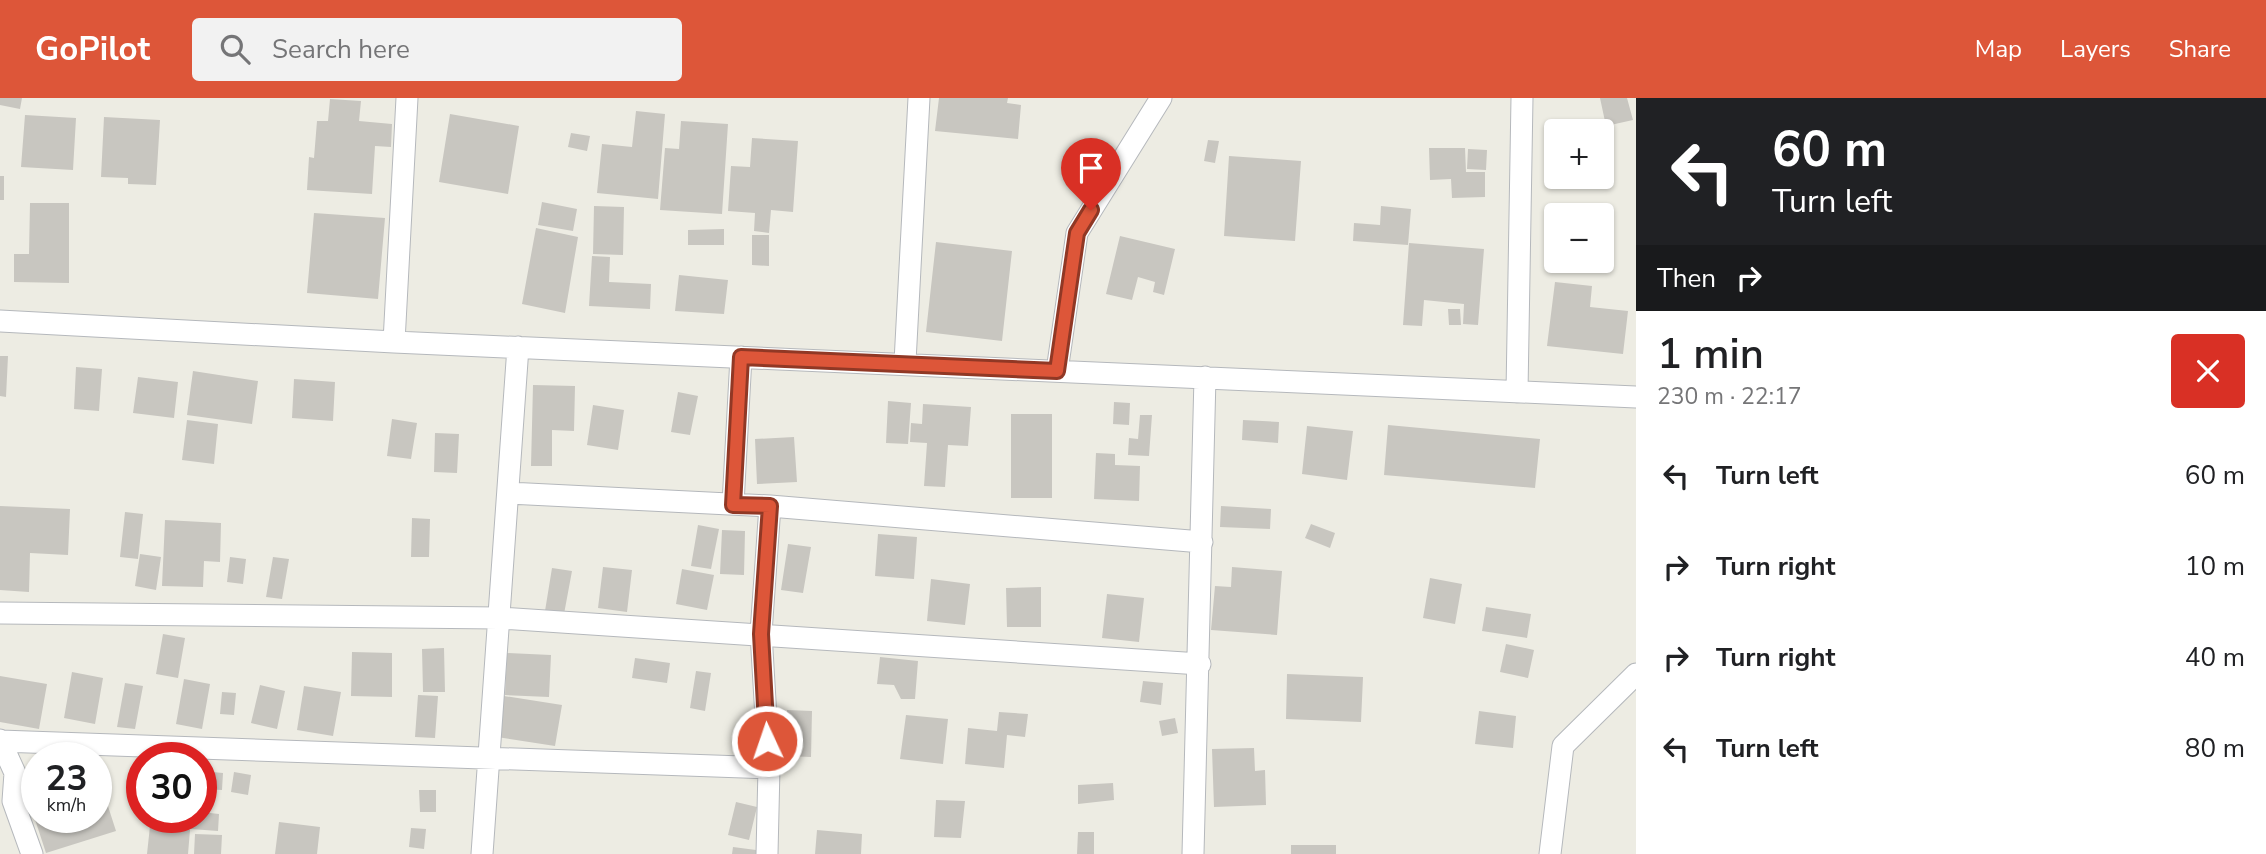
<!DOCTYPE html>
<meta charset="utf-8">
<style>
:root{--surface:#fff;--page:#f2f2f2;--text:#202124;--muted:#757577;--accent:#dd5639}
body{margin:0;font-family:"Nunito Sans",sans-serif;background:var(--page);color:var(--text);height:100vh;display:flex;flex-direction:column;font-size:26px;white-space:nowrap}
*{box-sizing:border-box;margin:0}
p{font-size:23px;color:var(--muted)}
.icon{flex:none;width:38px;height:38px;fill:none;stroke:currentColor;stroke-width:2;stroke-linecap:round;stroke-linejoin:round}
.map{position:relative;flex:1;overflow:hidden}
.sheet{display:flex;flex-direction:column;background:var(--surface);width:630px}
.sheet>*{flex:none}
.guide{background:#202124;color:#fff;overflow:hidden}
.buttons{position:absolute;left:1544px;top:21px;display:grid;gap:14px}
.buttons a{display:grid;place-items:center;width:70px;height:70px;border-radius:7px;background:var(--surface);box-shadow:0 2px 5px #0004;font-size:35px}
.speed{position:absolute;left:21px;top:644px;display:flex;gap:14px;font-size:35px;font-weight:700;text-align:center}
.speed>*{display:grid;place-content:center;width:91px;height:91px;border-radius:50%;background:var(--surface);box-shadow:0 2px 5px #0004;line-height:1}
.speed small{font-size:18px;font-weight:400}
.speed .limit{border:10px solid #d22;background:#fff;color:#111}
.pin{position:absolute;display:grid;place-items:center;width:60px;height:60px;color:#fff;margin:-72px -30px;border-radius:50% 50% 50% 0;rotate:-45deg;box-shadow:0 0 7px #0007}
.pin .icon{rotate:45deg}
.me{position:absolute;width:77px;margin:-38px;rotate:357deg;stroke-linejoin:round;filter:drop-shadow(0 0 5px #0008)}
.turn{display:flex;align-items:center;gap:24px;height:147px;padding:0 21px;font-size:32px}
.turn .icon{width:91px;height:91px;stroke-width:2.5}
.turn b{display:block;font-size:49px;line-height:60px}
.then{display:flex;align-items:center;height:66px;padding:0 21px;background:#0003;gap:14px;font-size:26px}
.round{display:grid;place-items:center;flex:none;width:74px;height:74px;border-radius:7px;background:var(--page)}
.head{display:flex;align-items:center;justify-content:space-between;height:119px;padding:0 21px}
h1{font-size:42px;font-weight:600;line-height:52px}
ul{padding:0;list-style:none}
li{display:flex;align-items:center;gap:21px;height:91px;padding:0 21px}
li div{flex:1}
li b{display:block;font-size:26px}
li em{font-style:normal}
header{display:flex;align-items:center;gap:42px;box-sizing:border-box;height:98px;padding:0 35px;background:var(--accent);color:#fff}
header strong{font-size:33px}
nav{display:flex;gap:38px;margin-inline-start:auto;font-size:24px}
.search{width:490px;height:63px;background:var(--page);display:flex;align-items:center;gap:18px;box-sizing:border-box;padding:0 24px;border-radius:7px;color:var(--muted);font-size:26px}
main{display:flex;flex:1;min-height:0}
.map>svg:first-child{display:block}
.building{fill:#c8c6c0}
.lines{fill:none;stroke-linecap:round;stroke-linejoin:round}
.street-casing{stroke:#b5b8bc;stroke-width:23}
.street{stroke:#fff;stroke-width:21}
.route-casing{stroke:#903825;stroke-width:18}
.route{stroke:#dd5639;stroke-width:12}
</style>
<header>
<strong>GoPilot</strong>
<div class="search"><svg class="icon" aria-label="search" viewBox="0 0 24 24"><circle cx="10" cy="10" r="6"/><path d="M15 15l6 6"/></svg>Search here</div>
<nav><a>Map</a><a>Layers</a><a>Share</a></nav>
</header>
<main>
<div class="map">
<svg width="1636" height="756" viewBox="0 0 1636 756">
<rect width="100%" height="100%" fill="#edece3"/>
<path class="building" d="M 0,0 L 22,0 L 20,11 L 0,7 Z
M 939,0 L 1008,0 L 1007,5 L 1021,7 L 1018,41 L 935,33 Z
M 1600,0 L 1627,0 L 1633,22 L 1606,28 Z
M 330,1 L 361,3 L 359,23 L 392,26 L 391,49 L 375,48 L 372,96 L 307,92 L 309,59 L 314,60 L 317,23 L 328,23 Z
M 636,13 L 665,16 L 658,101 L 597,95 L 602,46 L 632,49 Z
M 450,16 L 519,28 L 508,96 L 439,84 Z
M 25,17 L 76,20 L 73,72 L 21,69 Z
M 104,19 L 160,22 L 156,87 L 128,86 L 128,80 L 101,79 Z
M 681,23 L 728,26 L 722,116 L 660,112 L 665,50 L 679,51 Z
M 571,35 L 590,38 L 587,53 L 568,49 Z
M 752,40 L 798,43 L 793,114 L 771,112 L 769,135 L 754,133 L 755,115 L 728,113 L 731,68 L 750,69 Z
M 1208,42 L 1219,43 L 1215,65 L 1204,63 Z
M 1429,50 L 1465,50 L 1466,74 L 1485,74 L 1485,99 L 1452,100 L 1451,81 L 1430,82 Z
M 1468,51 L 1487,52 L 1486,72 L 1467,71 Z
M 1229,58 L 1301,63 L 1295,143 L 1224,138 Z
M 0,78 L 4,78 L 4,102 L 0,102 Z
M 542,104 L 577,111 L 573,133 L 538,127 Z
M 30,105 L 69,105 L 69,185 L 14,184 L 14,156 L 29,156 Z
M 594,108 L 624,109 L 623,157 L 593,156 Z
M 1381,108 L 1411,111 L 1408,147 L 1353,143 L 1354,125 L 1380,127 Z
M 314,115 L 385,120 L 378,201 L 307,195 Z
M 536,130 L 578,139 L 565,215 L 522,206 Z
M 724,131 L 724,147 L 688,147 L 688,132 Z
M 752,137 L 769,137 L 769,168 L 752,167 Z
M 1120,138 L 1175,151 L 1164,197 L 1153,194 L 1155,184 L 1138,179 L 1132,202 L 1106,196 Z
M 936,144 L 1012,153 L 1002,243 L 926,234 Z
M 1409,145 L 1484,151 L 1478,227 L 1463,226 L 1464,206 L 1424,202 L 1422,228 L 1403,227 Z
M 592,158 L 610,159 L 609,184 L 651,186 L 650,211 L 589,208 Z
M 679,177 L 728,182 L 724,216 L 675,213 Z
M 1555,184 L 1592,188 L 1590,209 L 1628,213 L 1623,256 L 1547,248 Z
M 1448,211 L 1460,211 L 1461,227 L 1449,227 Z
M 0,258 L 8,258 L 6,299 L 0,298 Z
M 76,269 L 102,271 L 99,313 L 74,311 Z
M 193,273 L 258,283 L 252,326 L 187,317 Z
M 138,279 L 178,284 L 174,320 L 133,315 Z
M 294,281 L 335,284 L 333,323 L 292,320 Z
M 533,287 L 575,288 L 574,333 L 552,332 L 552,368 L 531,368 Z
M 678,294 L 698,298 L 690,337 L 671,334 Z
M 888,303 L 911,305 L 908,346 L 886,345 Z
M 1114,304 L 1130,305 L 1129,327 L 1113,326 Z
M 923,306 L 971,309 L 968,348 L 948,347 L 945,389 L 924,388 L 927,345 L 910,344 L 911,325 L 922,326 Z
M 593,307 L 624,312 L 618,352 L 587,347 Z
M 1011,316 L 1052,316 L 1052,400 L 1011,400 Z
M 1140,317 L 1152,317 L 1149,358 L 1128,357 L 1129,340 L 1138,341 Z
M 392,321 L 417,325 L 411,361 L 387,358 Z
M 187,322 L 218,326 L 214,366 L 182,362 Z
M 1243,322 L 1279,324 L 1278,345 L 1242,342 Z
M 1388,327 L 1540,341 L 1535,390 L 1384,377 Z
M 1307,328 L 1353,333 L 1347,382 L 1302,376 Z
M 435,335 L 459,336 L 457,375 L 434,374 Z
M 794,339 L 797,384 L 757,386 L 755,341 Z
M 1096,355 L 1115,356 L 1115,367 L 1140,368 L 1139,403 L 1094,401 Z
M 0,408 L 70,411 L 68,457 L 30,455 L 29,494 L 0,492 Z
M 1221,408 L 1271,411 L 1270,431 L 1220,429 Z
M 125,414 L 143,416 L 138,461 L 120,459 Z
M 412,420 L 430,421 L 429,459 L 411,459 Z
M 165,422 L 221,425 L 220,464 L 204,463 L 203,489 L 162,488 Z
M 1311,426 L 1335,435 L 1330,450 L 1305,440 Z
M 698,427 L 719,431 L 711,471 L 691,468 Z
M 722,432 L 745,433 L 744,477 L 720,476 Z
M 878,436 L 917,439 L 914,481 L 875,478 Z
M 788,446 L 811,449 L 803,495 L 781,492 Z
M 140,456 L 161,459 L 156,492 L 135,488 Z
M 230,459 L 246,461 L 243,486 L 227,484 Z
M 273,459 L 289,461 L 282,501 L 266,499 Z
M 603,469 L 632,472 L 627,514 L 598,510 Z
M 1232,469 L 1282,473 L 1277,537 L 1211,532 L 1215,488 L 1231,489 Z
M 552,470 L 572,473 L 564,516 L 545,513 Z
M 682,471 L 714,477 L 707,512 L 676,506 Z
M 1430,480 L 1462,486 L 1455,526 L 1423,520 Z
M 931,481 L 970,486 L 965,527 L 927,523 Z
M 1041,489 L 1041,529 L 1007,529 L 1006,490 Z
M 1107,496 L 1144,500 L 1139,544 L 1102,540 Z
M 1486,509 L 1531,516 L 1527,540 L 1482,533 Z
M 163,536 L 185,540 L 178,580 L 156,576 Z
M 1506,546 L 1534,552 L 1528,580 L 1500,574 Z
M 444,550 L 445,594 L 423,594 L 422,551 Z
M 352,554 L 392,555 L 392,599 L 351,598 Z
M 507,555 L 551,557 L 549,599 L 505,597 Z
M 880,559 L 918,563 L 915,601 L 901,601 L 894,587 L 877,586 Z
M 635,560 L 670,565 L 667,585 L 632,580 Z
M 696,573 L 711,575 L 705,613 L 690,610 Z
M 72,574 L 103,580 L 95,626 L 64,620 Z
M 1287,576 L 1363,579 L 1361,624 L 1286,621 Z
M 0,578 L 47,586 L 39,631 L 0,624 Z
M 184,581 L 210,586 L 202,631 L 176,626 Z
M 1143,583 L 1163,585 L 1161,607 L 1140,604 Z
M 125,585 L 143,588 L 135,631 L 117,629 Z
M 260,587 L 285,593 L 277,631 L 251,625 Z
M 304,588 L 341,594 L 333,638 L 297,632 Z
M 222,594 L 236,595 L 234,617 L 220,616 Z
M 418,597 L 438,598 L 435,640 L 415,639 Z
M 504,598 L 562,607 L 555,648 L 497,639 Z
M 787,612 L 812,613 L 811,659 L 786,658 Z
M 1479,613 L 1516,618 L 1513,650 L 1475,646 Z
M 999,614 L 1028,616 L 1025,639 L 1007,637 L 1004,670 L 965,666 L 968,630 L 997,633 Z
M 906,617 L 948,621 L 943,666 L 900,661 Z
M 1175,620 L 1178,635 L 1162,638 L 1159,623 Z
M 1254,650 L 1255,673 L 1265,672 L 1266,707 L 1214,709 L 1212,651 Z
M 201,673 L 223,675 L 222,692 L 201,691 Z
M 97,674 L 116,733 L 46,755 L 28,700 L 37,697 L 37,719 L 96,719 Z
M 234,674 L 251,677 L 248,697 L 231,694 Z
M 1113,685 L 1114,702 L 1078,706 L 1078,687 Z
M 419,692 L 436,692 L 436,714 L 420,714 Z
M 936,702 L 965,703 L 961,740 L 934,739 Z
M 736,704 L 757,709 L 749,742 L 728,737 Z
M 201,714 L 219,716 L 218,733 L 191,731 L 192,719 L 201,719 Z
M 279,724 L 320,729 L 317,756 L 275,756 Z
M 150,728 L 190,732 L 188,756 L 147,756 Z
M 411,730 L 426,731 L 424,751 L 409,749 Z
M 817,732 L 862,736 L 861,756 L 815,756 Z
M 1078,734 L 1094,734 L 1094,756 L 1077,756 Z
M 195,736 L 222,737 L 221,756 L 194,756 Z
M 1291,747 L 1336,747 L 1336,756 L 1291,756 Z
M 733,749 L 756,752 L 756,756 L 732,756 Z"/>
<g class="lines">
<g class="street-casing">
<path id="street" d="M 0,223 L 394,244 L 1636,299
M 394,244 L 407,0
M 905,264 L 919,0
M 1057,273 L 1077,135 L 1161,0
M 1517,294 L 1522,0
M 508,395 L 770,408 L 1202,444
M 733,406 L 741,259
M 0,515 L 499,520 L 1200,566
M 0,642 L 15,675 L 13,703 L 32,756
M 0,643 L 769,670
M 482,756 L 518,249
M 767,756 L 769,670 L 761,535 L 770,408
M 1193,756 L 1205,279
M 1550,756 L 1563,648 L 1636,576"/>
</g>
<use href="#street" class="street"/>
</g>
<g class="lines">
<g class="route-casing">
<path id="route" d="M 767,643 L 761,536 L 770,408 L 733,407 L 741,259 L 1057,273 L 1077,135 L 1091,112"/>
</g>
<use href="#route" class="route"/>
</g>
</svg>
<div class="buttons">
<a>+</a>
<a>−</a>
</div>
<div class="speed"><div>23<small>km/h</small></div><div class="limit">30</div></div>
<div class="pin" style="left:1091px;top:112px;background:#d93025"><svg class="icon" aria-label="arrive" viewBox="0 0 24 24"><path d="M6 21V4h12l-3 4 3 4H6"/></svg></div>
<svg class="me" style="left:767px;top:643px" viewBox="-20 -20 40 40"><circle r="17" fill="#dd5639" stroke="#fff" stroke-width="3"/><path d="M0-11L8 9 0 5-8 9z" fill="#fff"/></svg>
</div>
<section class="sheet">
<div class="guide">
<div class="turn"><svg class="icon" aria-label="left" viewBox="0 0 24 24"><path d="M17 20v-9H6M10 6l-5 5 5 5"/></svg><div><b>60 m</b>Turn left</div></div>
<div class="then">Then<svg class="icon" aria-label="right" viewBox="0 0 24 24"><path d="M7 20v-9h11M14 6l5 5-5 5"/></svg></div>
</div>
<div class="head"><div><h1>1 min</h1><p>230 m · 22:17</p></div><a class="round" style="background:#d93025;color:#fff"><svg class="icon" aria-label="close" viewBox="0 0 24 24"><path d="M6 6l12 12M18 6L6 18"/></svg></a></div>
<ul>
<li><svg class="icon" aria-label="left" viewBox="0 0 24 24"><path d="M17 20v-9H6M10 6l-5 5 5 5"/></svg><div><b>Turn left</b></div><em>60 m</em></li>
<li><svg class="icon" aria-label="right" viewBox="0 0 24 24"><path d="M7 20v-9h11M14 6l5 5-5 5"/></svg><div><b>Turn right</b></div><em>10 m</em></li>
<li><svg class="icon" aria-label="right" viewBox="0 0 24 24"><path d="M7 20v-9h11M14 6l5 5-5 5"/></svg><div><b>Turn right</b></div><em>40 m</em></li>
<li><svg class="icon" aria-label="left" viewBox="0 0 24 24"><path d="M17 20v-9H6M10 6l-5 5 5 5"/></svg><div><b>Turn left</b></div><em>80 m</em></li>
</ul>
</section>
</main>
